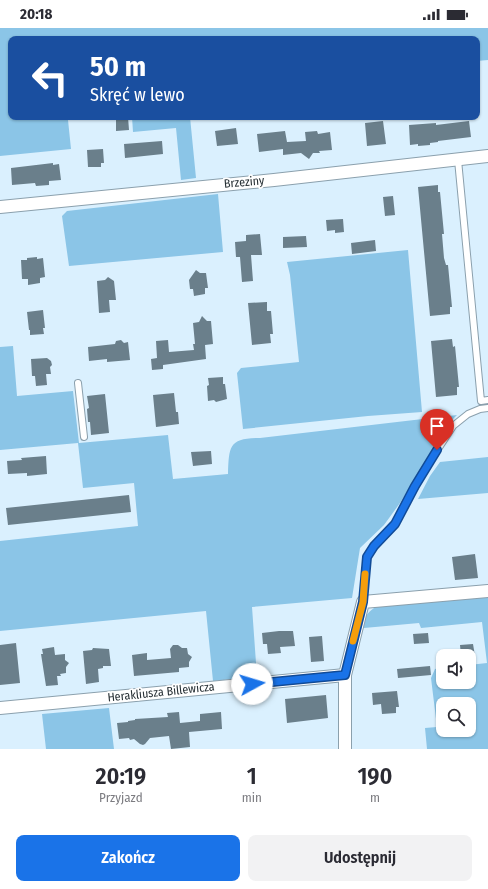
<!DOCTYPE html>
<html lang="pl">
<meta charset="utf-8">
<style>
:root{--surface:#fff;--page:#f2f2f3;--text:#2b2b33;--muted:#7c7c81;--accent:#1a73e8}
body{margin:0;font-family:"Fira Sans Condensed",sans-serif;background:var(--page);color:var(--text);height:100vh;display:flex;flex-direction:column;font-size:15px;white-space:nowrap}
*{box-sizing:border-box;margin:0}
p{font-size:13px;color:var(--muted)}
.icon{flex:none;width:22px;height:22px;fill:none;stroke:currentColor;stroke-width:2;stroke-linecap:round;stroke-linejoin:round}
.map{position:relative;height:721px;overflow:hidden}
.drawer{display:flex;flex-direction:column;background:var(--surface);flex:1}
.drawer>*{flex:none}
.banner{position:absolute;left:8px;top:8px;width:472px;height:84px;border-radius:8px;box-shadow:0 1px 3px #0004;background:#1a4fa0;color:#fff;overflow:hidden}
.fabs{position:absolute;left:436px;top:621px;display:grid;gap:8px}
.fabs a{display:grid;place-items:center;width:40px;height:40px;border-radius:8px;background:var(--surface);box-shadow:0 1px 3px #0004;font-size:20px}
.pin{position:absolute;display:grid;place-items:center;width:34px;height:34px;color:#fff;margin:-41px -17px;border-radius:50% 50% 50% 0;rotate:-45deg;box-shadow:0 0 4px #0007}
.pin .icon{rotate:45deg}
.me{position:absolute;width:44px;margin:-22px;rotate:84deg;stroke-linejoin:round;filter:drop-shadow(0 0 3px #0008)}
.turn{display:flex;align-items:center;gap:14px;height:84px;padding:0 16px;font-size:18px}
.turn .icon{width:52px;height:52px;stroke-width:2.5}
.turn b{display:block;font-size:28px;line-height:34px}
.eta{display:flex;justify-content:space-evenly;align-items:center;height:68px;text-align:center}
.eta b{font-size:24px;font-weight:600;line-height:28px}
.action{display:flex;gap:8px;margin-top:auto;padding:8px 16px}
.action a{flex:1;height:46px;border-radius:8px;background:var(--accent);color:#fff;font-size:16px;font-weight:600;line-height:46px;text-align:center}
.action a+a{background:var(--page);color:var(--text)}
.status{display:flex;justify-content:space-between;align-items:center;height:28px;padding:0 20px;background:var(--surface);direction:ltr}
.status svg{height:11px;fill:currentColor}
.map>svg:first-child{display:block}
.green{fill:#8bc5e7;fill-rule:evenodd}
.building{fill:#6a7f8b}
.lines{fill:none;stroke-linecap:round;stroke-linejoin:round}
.service-casing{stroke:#8ba0ad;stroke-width:8}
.minor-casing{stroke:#8ba0ad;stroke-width:14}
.service{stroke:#fff;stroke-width:6}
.minor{stroke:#fff;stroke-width:12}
.route-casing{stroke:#114b97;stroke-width:10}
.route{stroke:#1a73e8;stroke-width:7}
.slow{stroke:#f59e0b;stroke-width:7}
.labels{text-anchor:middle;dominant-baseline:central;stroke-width:3.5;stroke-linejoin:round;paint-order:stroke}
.street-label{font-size:12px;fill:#262f34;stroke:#fff}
</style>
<div class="status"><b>20:18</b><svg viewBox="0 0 49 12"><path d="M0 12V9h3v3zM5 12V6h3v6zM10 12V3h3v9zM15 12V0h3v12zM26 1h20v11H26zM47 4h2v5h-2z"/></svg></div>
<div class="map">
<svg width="488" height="721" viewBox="0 0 488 721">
<rect width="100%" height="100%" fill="#daf0fe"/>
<path class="green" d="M 0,0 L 488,0 L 488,32 L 477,33 L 477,11 L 11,11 L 11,89 L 101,89 L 68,92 L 71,121 L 0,128 Z
M 132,89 L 190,89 L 196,150 L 181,152 L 176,100 L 133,104 Z
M 218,166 L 223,224 L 69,238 L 62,188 L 67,183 Z
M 408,222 L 422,384 L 368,388 L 243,401 L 237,345 L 241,340 L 299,334 L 290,247 L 287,234 Z
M 13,318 L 17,368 L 73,363 L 79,415 L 168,407 L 173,451 L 228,446 C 229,418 229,410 260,410 L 457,387 L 449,395 L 400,475 L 384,497 L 360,520 L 352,570 L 252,579 L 257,649 L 213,653 L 206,583 L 0,603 L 0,513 L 138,498 L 134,455 L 83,460 L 78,415 L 0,422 L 0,319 Z
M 488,429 L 488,465 L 418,471 L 430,448 L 440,434 Z
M 488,567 L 488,721 L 427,721 L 425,700 L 437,699 L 431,650 L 435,641 L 443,639 L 443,654 L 469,654 L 469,637 L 487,635 L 482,594 L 421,600 L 419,595 L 364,600 C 363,589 368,584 377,578 ZM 443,676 L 469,676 L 469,702 L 443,702 Z
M 109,680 L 114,721 L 46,721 L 42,686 Z"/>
<path class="building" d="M 128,89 L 129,102 L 116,103 L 116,90 Z
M 383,93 L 386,116 L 367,118 L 365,95 Z
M 469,93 L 471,109 L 438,113 L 438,114 L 430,115 L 430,117 L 418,118 L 418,116 L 410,117 L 409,97 L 436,95 L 436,97 Z
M 236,100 L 238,116 L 217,118 L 215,103 Z
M 285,103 L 287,114 L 306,113 L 305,104 L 317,103 L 318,106 L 330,104 L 332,122 L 319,123 L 320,125 L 313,125 L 309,131 L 301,125 L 283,127 L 283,121 L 259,124 L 257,106 Z
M 162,113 L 163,126 L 125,130 L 124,116 Z
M 103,121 L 104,135 L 101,135 L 101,139 L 88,139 L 87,122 Z
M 53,135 L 53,137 L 59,136 L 61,152 L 49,153 L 49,157 L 36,158 L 35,155 L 12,157 L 11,140 Z
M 438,157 L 438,164 L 440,164 L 444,206 L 442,206 L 444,230 L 446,237 L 448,237 L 452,279 L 450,279 L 450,286 L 430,288 L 418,159 Z
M 393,168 L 395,187 L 385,188 L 383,169 Z
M 343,191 L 344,204 L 335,205 L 335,202 L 327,203 L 326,192 Z
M 260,206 L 262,227 L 251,227 L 253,253 L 242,254 L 240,229 L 236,229 L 235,214 L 246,213 L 246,207 Z
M 306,208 L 307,219 L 283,220 L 283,209 Z
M 375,212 L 376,223 L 352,226 L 351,215 Z
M 37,229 L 37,231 L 43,230 L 45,249 L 40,250 L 40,255 L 28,257 L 28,251 L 22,251 L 21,232 L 27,232 L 27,230 Z
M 196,242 L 200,245 L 206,245 L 208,260 L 205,260 L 205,266 L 194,268 L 193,261 L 190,261 L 189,252 Z
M 108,249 L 114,253 L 116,272 L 109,272 L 110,284 L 99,285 L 97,253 L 105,252 Z
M 267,274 L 267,283 L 271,283 L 273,306 L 270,306 L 271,315 L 252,317 L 248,275 Z
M 43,282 L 45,300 L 43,300 L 44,306 L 30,307 L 30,302 L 29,302 L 27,284 Z
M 202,288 L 207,293 L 211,293 L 213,316 L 205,317 L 206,331 L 163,337 L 163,341 L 152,342 L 151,331 L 157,330 L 156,313 L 168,312 L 169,324 L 194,322 L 193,316 L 195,316 L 193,295 L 199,294 Z
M 452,311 L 453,319 L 455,318 L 459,359 L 457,359 L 457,367 L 436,369 L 431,313 Z
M 121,312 L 124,315 L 128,314 L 130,332 L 107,334 L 107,331 L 89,333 L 88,319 L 115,316 L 116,313 Z
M 47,330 L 51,333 L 52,337 L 50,339 L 51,346 L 46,346 L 47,357 L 36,358 L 35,348 L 32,348 L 31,331 Z
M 223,349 L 223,356 L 225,356 L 227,371 L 216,374 L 214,372 L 208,373 L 207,358 L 209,357 L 208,350 Z
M 174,365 L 176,384 L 178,384 L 179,396 L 156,399 L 153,367 Z
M 105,366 L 109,405 L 91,407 L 90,394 L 88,394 L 87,381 L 89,380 L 87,368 Z
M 211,423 L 212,436 L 193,438 L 191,424 Z
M 46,428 L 47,446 L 27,448 L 27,445 L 8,446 L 7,433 L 22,432 L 21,430 Z
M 129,467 L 131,484 L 8,497 L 6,480 Z
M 475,526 L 478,550 L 455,552 L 452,529 Z
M 279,603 L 293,603 L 295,618 L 280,619 L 281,625 L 268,626 L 267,616 L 263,616 L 262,605 Z
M 428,605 L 429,615 L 414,616 L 413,606 Z
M 322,608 L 324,633 L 311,634 L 309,609 Z
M 16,615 L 20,655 L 0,657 L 0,617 Z
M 473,616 L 475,628 L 461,628 L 460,617 Z
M 173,617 L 178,617 L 182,620 L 187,620 L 188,626 L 192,629 L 189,634 L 189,639 L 179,640 L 179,644 L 134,648 L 132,627 L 147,625 L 147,632 L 171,630 L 170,621 Z
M 54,619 L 55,627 L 65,626 L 65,632 L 69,635 L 66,639 L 66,645 L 60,646 L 61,648 L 57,648 L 58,657 L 46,658 L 41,626 L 43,626 L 42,621 Z
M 93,620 L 109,621 L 111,638 L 103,638 L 103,640 L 98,641 L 99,654 L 86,656 L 83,623 L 92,622 Z
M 430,638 L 431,647 L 398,650 L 397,641 Z
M 397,663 L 399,679 L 396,679 L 396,685 L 382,686 L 381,676 L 373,677 L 372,665 Z
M 326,667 L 328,690 L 287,695 L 285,671 Z
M 179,684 L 180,695 L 200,693 L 200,686 L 221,684 L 222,701 L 189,704 L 190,719 L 171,721 L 169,708 L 150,710 L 145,716 L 143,717 L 140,716 L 134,711 L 130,712 L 129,710 L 119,711 L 117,695 L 128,694 L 128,693 L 135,692 L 135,691 L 168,689 L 167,685 Z"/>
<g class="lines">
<g class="service-casing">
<path id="service" d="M 458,132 L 481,373 L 488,372
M 78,355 L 84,409
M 363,574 L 367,529 L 374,519 L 395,496 L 421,447 L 453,398 L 468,386 L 480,381 L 488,380"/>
</g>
<g class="minor-casing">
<path id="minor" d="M 0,179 L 274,152 L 488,128
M 0,680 L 345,647
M 345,721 L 345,647 L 363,574 L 488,563"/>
</g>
<use href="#service" class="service"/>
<use href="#minor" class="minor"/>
</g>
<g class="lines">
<g class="route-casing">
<path id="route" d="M 252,656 L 345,647 L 363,574 L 367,529 L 374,518 L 395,496 L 415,458 L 437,422"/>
</g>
<use href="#route" class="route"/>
<path class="slow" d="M 353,613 L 363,574 L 365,546"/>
</g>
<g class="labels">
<g class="street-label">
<text transform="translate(244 154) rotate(-5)">Brzeziny</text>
<text transform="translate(161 664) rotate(-6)">Herakliusza Billewicza</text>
</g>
</g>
</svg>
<div class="fabs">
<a><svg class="icon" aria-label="sound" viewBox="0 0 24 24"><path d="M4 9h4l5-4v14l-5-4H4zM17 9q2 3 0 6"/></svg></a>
<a><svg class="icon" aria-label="search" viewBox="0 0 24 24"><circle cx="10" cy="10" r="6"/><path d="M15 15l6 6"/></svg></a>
</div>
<div class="pin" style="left:437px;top:422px;background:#d93025"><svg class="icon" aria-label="arrive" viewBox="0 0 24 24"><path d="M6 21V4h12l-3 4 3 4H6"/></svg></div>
<svg class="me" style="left:252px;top:656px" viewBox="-20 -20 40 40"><circle r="19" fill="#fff"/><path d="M0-13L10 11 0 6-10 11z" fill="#1a73e8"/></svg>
<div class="banner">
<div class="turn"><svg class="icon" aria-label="left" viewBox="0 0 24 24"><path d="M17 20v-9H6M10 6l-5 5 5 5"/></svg><div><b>50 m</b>Skręć w lewo</div></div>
</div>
</div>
<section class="drawer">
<div class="eta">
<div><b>20:19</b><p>Przyjazd</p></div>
<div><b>1</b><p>min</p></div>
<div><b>190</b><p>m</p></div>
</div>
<div class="action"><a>Zakończ</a><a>Udostępnij</a></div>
</section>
